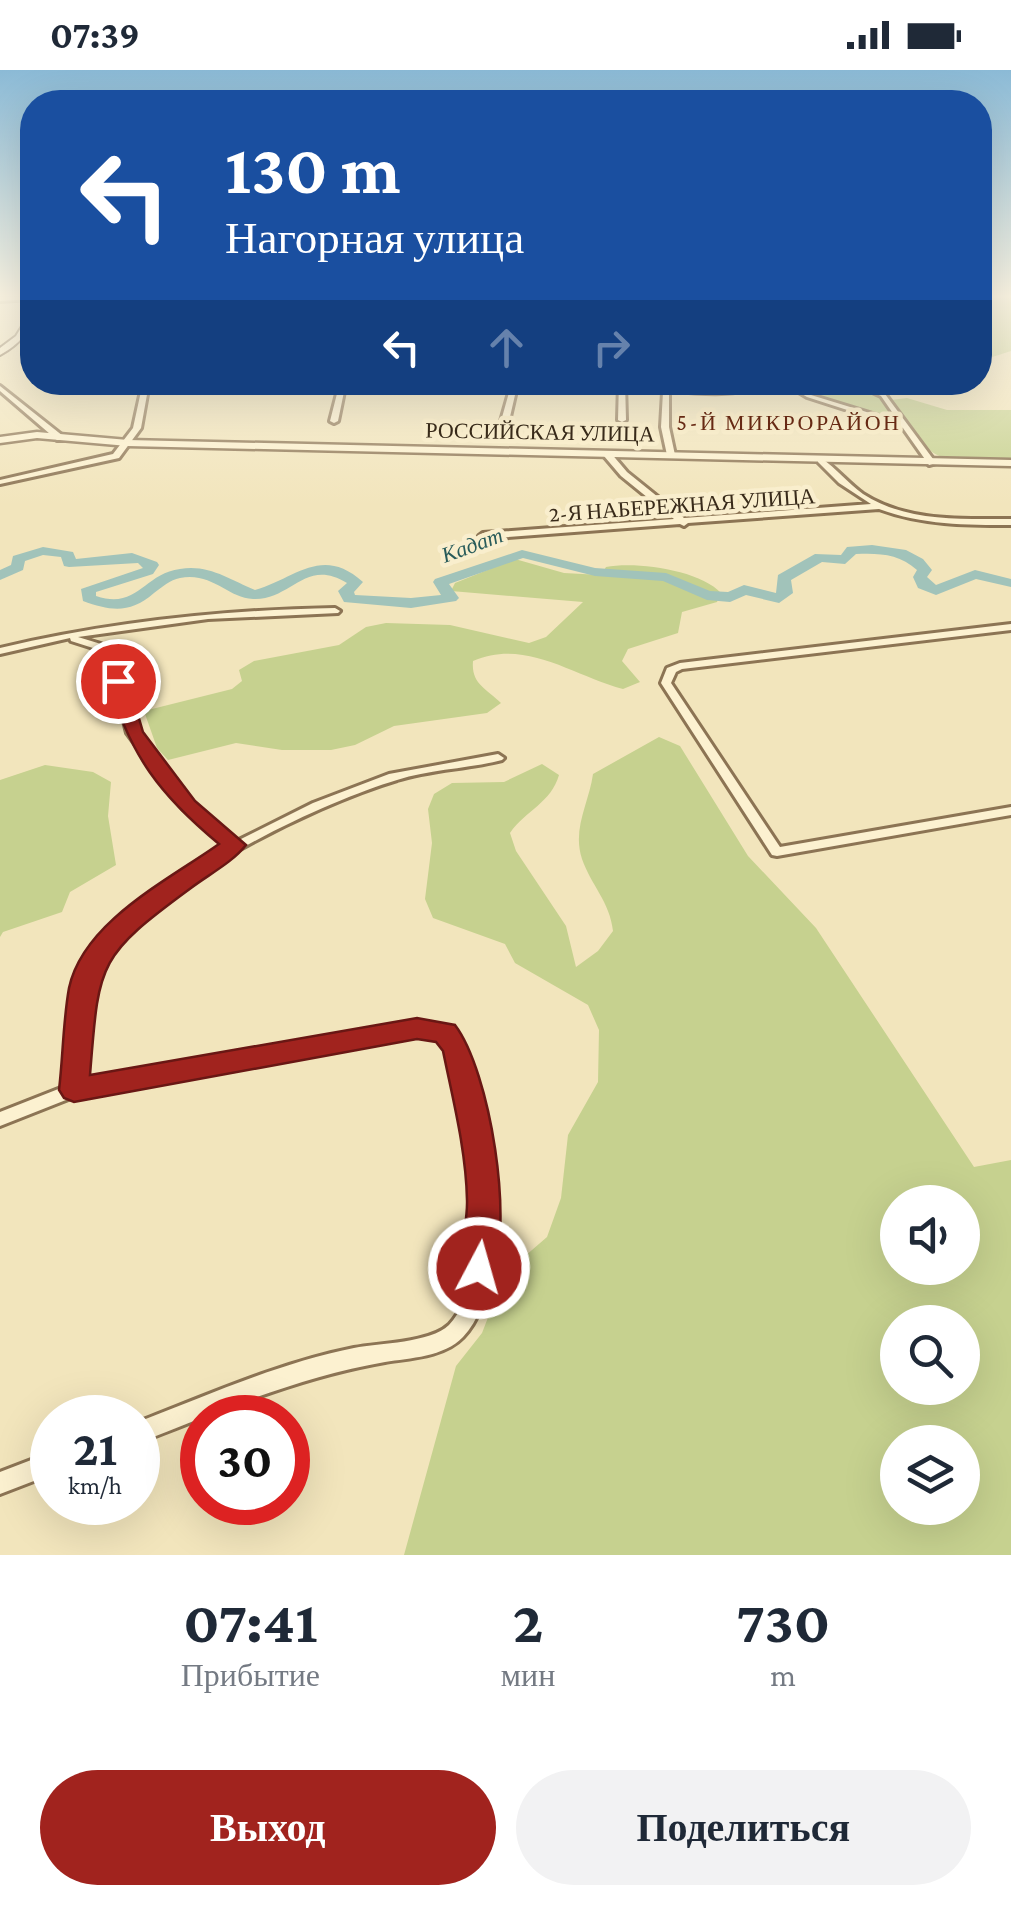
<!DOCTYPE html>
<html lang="ru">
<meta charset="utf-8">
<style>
:root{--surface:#fff;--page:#f2f2f3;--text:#1f2937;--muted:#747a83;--accent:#a1231e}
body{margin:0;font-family:"Crimson Pro",serif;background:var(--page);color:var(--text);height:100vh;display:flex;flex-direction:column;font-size:38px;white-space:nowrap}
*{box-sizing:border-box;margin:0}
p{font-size:32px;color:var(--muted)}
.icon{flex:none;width:55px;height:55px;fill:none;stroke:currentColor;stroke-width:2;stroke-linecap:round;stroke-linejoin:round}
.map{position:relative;height:1485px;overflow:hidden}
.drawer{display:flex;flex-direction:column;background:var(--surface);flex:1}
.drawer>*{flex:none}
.top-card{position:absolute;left:20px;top:20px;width:972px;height:305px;border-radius:40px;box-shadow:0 10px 40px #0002;background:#1a4fa0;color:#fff;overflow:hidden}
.controls{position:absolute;left:880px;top:1115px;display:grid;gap:20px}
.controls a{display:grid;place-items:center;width:100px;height:100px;border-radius:50%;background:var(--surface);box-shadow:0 10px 40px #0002;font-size:50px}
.speed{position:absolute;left:30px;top:1325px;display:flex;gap:20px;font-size:50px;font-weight:700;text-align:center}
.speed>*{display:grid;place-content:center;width:130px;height:130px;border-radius:50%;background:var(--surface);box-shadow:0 10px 40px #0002;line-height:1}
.speed small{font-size:25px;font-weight:400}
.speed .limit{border:15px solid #d22;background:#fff;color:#111}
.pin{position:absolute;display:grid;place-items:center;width:85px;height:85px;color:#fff;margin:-42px;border:5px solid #fff;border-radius:50%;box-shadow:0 2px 10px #0007}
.me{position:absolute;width:110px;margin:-55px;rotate:6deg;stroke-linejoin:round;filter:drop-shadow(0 0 8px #0008)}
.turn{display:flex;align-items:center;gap:35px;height:210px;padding:0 40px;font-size:45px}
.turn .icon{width:130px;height:130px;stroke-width:2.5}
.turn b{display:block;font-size:70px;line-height:85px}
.lanes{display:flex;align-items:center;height:95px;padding:0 40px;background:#0003;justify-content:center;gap:50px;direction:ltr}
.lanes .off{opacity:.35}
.eta{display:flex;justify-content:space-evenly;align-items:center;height:170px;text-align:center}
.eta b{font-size:60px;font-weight:700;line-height:70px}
.action{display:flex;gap:20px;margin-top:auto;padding:20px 40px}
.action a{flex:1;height:115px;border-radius:60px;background:var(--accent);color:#fff;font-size:40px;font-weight:700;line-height:115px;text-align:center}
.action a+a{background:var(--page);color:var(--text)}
.status{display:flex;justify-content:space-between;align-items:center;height:70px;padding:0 50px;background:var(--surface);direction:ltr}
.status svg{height:28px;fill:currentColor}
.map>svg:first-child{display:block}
.green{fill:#c6d18f;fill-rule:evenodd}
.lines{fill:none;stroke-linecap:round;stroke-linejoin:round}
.river{fill:#a1c3ba;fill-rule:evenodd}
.minor-casing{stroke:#8c7454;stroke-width:6}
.tertiary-casing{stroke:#8c7454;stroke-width:5}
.secondary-casing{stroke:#6d5537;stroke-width:4}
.minor{fill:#fcf1d0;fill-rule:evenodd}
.tertiary{fill:#fcf1d0;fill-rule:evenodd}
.secondary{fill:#fcf1d0;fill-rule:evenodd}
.route{fill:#a1231e;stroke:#691714;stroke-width:2.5}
.labels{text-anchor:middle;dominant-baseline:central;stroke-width:9;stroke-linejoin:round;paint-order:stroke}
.far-neighbourhood-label{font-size:22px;letter-spacing:2.5px;fill:#6a2b15;stroke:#f9eecd}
.far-street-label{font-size:22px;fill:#392b1a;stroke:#f9eecd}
.far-water-label{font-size:22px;font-style:italic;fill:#285b5a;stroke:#f9eecd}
</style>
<div class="status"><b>07:39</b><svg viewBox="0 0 49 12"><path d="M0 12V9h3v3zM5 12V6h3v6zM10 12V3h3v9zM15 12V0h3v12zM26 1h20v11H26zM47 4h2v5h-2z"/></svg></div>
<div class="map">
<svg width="1011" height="1485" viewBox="0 0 1011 1485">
<rect width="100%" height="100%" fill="#f2e5bc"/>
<path class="green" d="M 980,227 L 1011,227 L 1011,281 L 980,291 Z
M 793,313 C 835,313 870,307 895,345 L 885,347 L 813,325 Z
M 907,328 L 947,340 L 1011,340 L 1011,391 C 928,389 939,398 891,330 Z
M 515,489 L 564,503 L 601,505 L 606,497 C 636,491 700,500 721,523 L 717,532 L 682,542 L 678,563 L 628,579 L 622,591 L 640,612 L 623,619 C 573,606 526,568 473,591 C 471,614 486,618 501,633 L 487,643 L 394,656 L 355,675 L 331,680 L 282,680 L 236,673 L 168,690 L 157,678 L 144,641 L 232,619 L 242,611 L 239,600 L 254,591 L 339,575 L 366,557 L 386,553 L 450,555 L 529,573 L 546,567 L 583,532 L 451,521 L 455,513 Z
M 659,667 L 680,676 L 748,786 L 816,858 L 974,1097 L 1011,1090 L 1011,1485 L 404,1485 L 456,1296 L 482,1263 L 496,1227 L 517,1193 L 547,1167 L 561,1128 L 568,1065 L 598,1012 L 599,960 L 588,935 L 515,893 L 505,874 L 433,848 L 425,829 L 432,773 L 428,739 L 434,724 L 452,713 L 504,712 L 542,694 L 559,705 C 551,733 526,740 510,763 L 516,781 L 566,856 L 576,897 L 598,881 L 613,861 C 610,832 591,815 582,789 C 572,759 589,733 593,704 ZM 962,1132 L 962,1198 L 898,1198 L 898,1132 ZM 962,1252 L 962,1318 L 898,1318 L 898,1252 ZM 962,1372 L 962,1438 L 898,1438 L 898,1372 Z
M 45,695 L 93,702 L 111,712 L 108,746 L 116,795 L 70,822 L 62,842 L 3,862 L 0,867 L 0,710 Z"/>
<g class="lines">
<path class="river" d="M 872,475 L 906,480 L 923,489 L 932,500 L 927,507 L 936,515 L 975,500 L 1011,509 L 1011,517 L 976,509 L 936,525 L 918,518 L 913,507 L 917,500 C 899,484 880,483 856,484 L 845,494 L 822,492 L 791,510 L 793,523 L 779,533 L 746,525 L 730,532 L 707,530 L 663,511 L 595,506 L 523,488 L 449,514 L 459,528 L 456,531 L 411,538 L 344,532 L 338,521 L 347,513 C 305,487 291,531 253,529 C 227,528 213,502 180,508 C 170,510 162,517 154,523 C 130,544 111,541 83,531 L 81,519 L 143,498 L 138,493 L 69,497 L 64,496 L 61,487 L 43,485 L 25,491 L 23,500 L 0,510 L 0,500 L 11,495 L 13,486 L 43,477 L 73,482 L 76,489 L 132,483 L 157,492 L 159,495 L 153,504 L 96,522 L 96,526 C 138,540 143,504 180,499 C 209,494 230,510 255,520 C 296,508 322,475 363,512 L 354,522 L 355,525 L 411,528 L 441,525 L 433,512 L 435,509 L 522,480 L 595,498 L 666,503 L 710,521 L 728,522 L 744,515 L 776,523 L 778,505 L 815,484 L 841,485 L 847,477 Z"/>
<g class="minor-casing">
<path id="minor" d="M 0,227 L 32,227 L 32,229 L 0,231 Z
M 143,312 L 149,312 L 149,315 L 248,312 L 148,319 L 141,358 L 119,388 L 0,414 L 0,410 L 113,384 L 133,358 Z
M 340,312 L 346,312 L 338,351 L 334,353 L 330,351 Z
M 512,312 L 518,312 L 509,351 L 505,353 L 501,351 Z
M 619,312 L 625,312 L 626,350 L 622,352 L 618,350 Z
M 643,312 L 716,320 L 773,312 C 740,327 704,324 669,320 L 669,357 L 675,385 L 671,387 L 667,385 L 661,357 L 663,322 Z
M 782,312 L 791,312 L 811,325 L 899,352 L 881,326 L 851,312 L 861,312 L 885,324 L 936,393 L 929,395 L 903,358 L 807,327 Z
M 0,316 L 63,366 L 63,370 L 57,370 L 0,321 Z
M 604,382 L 610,382 L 627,402 L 684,448 L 871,434 L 839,413 L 818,392 L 818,388 L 821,388 C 836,398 848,413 863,424 C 906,452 961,449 1011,449 L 1011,455 C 966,455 922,455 879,439 L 688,453 L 684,456 L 680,454 L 483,469 L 479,466 L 483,463 L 674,449 L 621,406 L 604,386 Z
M 335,538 L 340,541 L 338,543 L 208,549 L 78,567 L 101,574 L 124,611 L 139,663 L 191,733 L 237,771 L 313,733 L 389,704 L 498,684 L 504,688 L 502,690 C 467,699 431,699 397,710 C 313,735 138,820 97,899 C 80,931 84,976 83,1012 L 417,952 L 450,959 C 481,1002 485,1061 490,1113 C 495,1158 497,1231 463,1267 C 444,1287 410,1288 385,1292 C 299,1307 219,1341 138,1373 L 138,1352 C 208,1325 279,1293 354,1278 C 380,1273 430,1273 449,1255 C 480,1223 476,1149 472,1108 C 468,1065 465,1004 440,968 L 417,964 L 76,1026 L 0,1056 L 0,1042 L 66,1016 C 68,983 67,948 76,916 C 93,854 174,805 227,776 L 183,739 L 127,663 L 114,611 L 93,578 L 71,571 L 70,568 L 0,584 L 0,578 C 111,552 221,540 335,538 Z
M 1011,554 L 1011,560 L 682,599 L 676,602 L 671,613 L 780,777 L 1011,737 L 1011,745 L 777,786 L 772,785 L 661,613 L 667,598 L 680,593 Z
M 52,1382 L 52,1404 L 0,1424 L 0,1402 Z"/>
</g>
<g class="tertiary-casing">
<path id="tertiary" d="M 37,362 L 128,370 L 1011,390 L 1011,396 L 128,376 L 37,368 L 0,373 L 0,367 Z"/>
</g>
<g class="secondary-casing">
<path id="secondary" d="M 32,240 C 33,261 18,275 0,285 L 0,278 L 16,266 Z"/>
</g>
<use href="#minor" class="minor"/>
<use href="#tertiary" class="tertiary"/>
<use href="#secondary" class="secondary"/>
</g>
<linearGradient id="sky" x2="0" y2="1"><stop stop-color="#8bbad6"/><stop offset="0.52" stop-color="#f9f3e1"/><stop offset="1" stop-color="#f9f3e1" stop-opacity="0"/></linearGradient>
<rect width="1011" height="435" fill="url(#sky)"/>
<path class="route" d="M 118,605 L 128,611 L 143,662 L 195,731 L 246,775 C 233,792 208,805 191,818 C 97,887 99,892 90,1005 L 417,948 L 455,955 C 490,1001 515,1155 491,1209 L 479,1214 L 467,1209 C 456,1185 468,1156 467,1130 C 466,1080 453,1030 443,981 L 436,972 L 417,969 L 74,1032 L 64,1028 L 59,1020 C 63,987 63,951 69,918 C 83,852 168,810 219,774 C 161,726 129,685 109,611 Z"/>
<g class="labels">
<g class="far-neighbourhood-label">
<text x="789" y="352">5-Й МИКРОРАЙОН</text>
</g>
<g class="far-street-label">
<text transform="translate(540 362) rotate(1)">РОССИЙСКАЯ УЛИЦА</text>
<text transform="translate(682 435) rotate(-4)">2-Я НАБЕРЕЖНАЯ УЛИЦА</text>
</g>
<g class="far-water-label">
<text transform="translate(472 475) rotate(-20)">Кадат</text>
</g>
</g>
</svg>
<div class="controls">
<a><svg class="icon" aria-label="sound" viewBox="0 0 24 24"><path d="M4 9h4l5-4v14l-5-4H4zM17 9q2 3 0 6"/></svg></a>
<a><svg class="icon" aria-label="search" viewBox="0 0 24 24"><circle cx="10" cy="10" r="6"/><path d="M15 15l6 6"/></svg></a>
<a><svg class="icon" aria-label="layers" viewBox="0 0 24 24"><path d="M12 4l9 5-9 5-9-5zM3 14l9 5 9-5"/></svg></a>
</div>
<div class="speed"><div>21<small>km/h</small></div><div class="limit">30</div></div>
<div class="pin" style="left:118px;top:611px;background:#d93025"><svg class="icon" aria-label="arrive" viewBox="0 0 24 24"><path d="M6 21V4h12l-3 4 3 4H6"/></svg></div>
<svg class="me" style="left:479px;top:1198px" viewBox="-20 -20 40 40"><circle r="17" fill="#a1231e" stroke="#fff" stroke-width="3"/><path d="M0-11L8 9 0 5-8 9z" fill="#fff"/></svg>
<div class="top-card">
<div class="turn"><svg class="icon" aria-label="left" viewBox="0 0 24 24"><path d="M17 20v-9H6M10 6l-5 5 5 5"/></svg><div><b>130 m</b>Нагорная улица</div></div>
<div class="lanes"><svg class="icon" aria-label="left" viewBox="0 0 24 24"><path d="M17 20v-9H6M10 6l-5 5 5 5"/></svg><svg class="icon off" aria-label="ahead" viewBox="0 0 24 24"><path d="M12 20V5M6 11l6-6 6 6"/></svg><svg class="icon off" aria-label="right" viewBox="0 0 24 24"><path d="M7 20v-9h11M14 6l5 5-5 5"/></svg></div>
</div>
</div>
<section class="drawer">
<div class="eta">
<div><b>07:41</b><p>Прибытие</p></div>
<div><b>2</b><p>мин</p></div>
<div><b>730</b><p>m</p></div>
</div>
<div class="action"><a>Выход</a><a>Поделиться</a></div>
</section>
